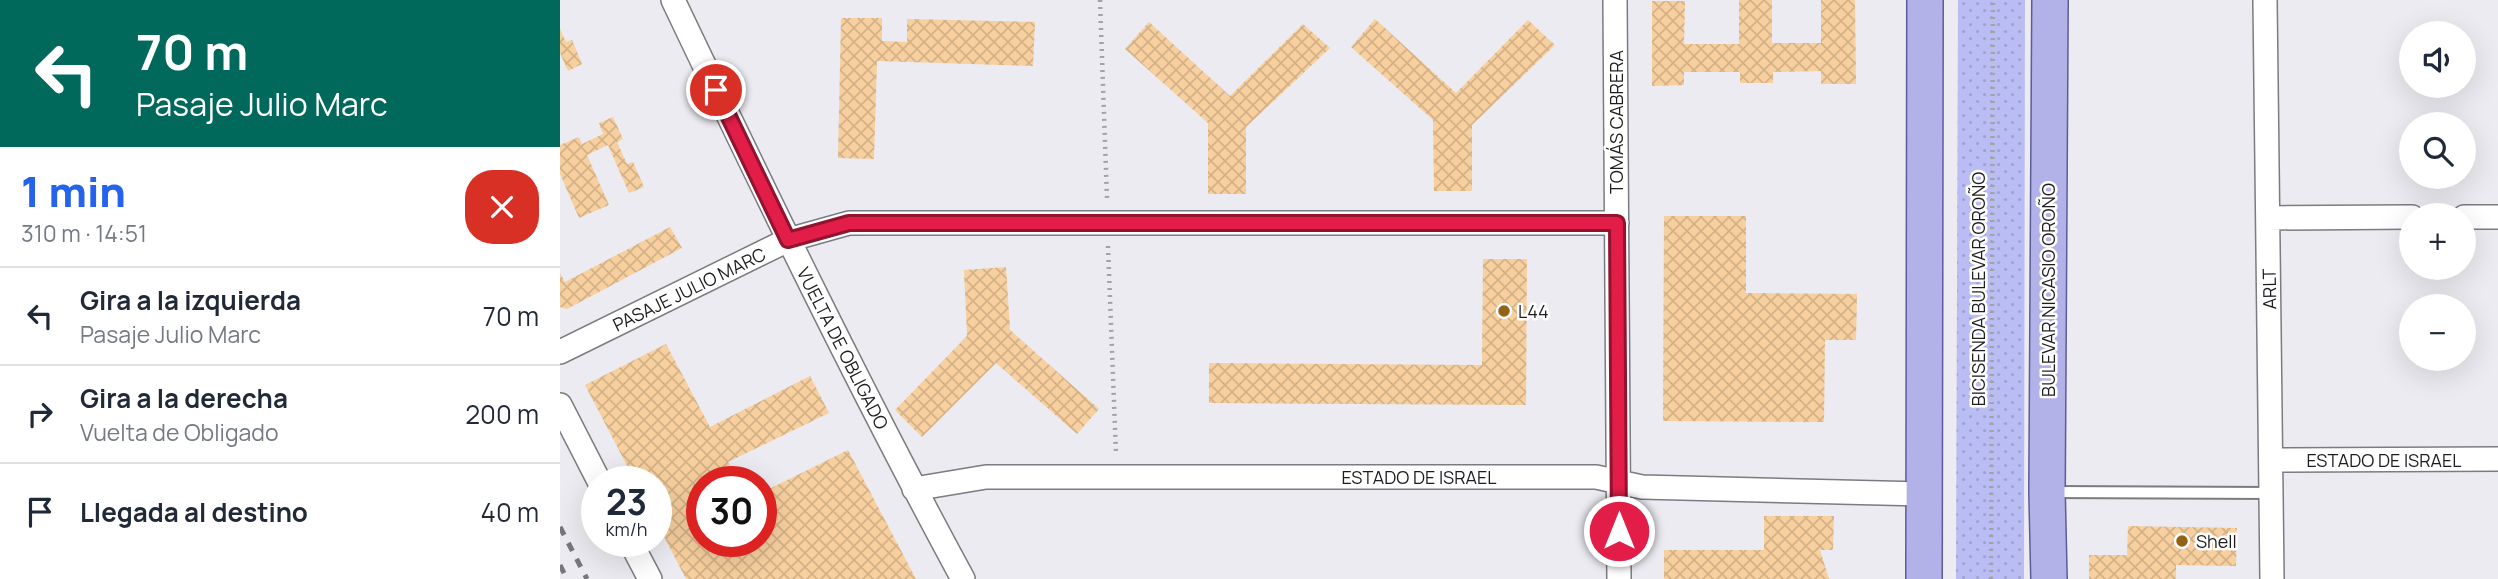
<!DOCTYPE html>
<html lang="es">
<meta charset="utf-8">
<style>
:root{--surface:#fff;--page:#f6f6f7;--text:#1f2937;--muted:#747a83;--line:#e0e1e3;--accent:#2563eb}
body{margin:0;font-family:Manrope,sans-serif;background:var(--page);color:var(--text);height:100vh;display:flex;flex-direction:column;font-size:26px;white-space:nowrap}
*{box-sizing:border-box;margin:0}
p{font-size:23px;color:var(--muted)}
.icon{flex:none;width:38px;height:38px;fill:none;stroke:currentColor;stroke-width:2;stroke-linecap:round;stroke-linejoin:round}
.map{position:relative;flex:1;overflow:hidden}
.details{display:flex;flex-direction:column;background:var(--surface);width:560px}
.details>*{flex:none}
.top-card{background:#00695c;color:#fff;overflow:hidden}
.tools{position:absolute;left:1839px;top:21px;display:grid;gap:14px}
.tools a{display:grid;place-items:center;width:77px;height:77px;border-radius:50%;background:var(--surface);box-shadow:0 7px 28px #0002;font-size:35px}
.speed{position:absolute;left:21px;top:466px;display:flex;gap:14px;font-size:35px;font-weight:700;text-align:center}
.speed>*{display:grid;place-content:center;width:91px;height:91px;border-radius:50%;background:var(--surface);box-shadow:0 7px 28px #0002;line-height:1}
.speed small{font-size:18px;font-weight:400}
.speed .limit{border:10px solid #d22;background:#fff;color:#111}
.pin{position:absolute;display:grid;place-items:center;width:60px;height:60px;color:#fff;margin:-30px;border:4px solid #fff;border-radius:50%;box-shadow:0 2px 7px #0007}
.me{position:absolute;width:77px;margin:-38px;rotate:0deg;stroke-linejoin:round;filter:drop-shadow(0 0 5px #0008)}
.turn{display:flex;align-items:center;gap:24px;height:147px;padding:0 21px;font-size:32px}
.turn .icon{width:91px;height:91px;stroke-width:2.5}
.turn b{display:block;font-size:49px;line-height:60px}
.round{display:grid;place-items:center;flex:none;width:74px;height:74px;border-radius:28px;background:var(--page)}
.overview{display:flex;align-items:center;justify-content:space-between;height:119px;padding:0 21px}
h1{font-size:42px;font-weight:800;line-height:52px;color:var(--accent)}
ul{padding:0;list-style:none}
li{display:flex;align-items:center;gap:21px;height:98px;padding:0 21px;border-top:2px solid var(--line)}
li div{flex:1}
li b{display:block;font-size:26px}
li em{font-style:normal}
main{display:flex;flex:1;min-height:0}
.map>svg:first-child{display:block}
.park{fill:url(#park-dots)}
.building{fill:url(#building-cross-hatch)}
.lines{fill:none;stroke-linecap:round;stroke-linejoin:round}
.service-casing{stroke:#7b7c81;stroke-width:14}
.minor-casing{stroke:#7b7c81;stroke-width:26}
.primary-casing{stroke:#5c5c99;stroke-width:38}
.path{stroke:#a2a2a7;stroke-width:4.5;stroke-dasharray:2 5;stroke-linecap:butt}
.service{stroke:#fff;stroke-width:10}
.minor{stroke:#fff;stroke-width:23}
.primary{stroke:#b2b2e9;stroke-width:35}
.rail{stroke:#77777b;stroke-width:5;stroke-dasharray:9 9;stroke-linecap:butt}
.route-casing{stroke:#92132f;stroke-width:18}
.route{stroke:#e11d48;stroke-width:12}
.poi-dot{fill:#946214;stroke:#fff;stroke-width:2.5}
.labels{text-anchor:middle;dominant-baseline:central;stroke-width:5;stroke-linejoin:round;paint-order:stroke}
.street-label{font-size:18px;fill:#1d1d1f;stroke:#fff}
.poi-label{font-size:18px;fill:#1d1d1f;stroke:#fff;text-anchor:start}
</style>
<main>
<section class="details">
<div class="top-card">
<div class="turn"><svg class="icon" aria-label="left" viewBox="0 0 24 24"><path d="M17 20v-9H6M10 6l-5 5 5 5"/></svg><div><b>70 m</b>Pasaje Julio Marc</div></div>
</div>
<div class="overview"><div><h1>1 min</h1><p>310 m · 14:51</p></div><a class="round" style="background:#d93025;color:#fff"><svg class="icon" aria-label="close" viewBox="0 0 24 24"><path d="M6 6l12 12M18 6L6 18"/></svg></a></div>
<ul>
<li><svg class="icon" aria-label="left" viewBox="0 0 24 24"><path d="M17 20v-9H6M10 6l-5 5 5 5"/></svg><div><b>Gira a la izquierda</b><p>Pasaje Julio Marc</p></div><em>70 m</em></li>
<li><svg class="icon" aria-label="right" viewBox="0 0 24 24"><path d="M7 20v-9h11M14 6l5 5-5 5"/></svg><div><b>Gira a la derecha</b><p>Vuelta de Obligado</p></div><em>200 m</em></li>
<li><svg class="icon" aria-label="arrive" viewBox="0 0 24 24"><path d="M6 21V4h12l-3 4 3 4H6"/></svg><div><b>Llegada al destino</b></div><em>40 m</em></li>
</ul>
</section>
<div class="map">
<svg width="1938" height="579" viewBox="0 0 1938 579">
<defs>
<pattern id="park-dots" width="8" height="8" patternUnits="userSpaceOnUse" patternTransform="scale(1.75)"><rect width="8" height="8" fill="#babdf3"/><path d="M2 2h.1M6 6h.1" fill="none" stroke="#9fa2d0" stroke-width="1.8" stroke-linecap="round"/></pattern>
<pattern id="building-cross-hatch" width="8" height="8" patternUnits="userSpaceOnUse" patternTransform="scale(1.75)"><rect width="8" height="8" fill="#f8d09f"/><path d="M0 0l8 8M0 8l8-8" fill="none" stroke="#d4b288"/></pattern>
</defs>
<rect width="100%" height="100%" fill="#ebebf1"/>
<path class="park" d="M 1398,0 L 1465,0 L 1464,579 L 1396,579 Z"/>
<path class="building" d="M 1179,0 L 1212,0 L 1212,43 L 1261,43 L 1261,0 L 1295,0 L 1296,84 L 1261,84 L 1261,71 L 1213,72 L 1213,83 L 1180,83 L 1180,72 L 1124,72 L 1124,85 L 1092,86 L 1092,1 L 1125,1 L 1124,44 L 1179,44 Z
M 281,18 L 322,18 L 322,41 L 347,42 L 347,19 L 475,22 L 473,66 L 317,61 L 314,159 L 278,158 Z
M 815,19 L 896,93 L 968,20 L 995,45 L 912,125 L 912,191 L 874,191 L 873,120 L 791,47 Z
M 589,22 L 670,96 L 743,24 L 770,48 L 686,127 L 686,194 L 648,194 L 648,123 L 565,49 Z
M 0,29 L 6,42 L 12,40 L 22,64 L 8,71 L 0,53 Z
M 53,117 L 63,139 L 57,142 L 67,164 L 73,162 L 84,187 L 69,193 L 48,145 L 27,155 L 49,205 L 19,218 L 0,174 L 0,145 L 19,137 L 22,144 L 43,134 L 39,123 Z
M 1104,216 L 1186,216 L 1186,293 L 1297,294 L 1296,340 L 1265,340 L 1264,422 L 1103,421 Z
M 110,227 L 122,248 L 7,309 L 0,307 L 0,273 L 5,282 Z
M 923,259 L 967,259 L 966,405 L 649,403 L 649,363 L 922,365 Z
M 446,267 L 450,330 L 539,409 L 517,434 L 436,363 L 362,437 L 335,410 L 407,336 L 404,270 Z
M 106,344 L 150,427 L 250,376 L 269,413 L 168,462 L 179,481 L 142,481 L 142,541 L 201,541 L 201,493 L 288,450 L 356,579 L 126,579 L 96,521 L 96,481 L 75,481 L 25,385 Z
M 1204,516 L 1274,516 L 1273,550 L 1260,550 L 1269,579 L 1104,579 L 1104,550 L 1204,550 Z
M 1568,526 L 1677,528 L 1676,566 L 1616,565 L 1616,579 L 1529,579 L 1529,555 L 1567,555 Z"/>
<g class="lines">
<g class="service-casing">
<path id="service" d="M 1490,492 L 1711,493"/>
</g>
<g class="minor-casing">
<path id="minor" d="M 113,0 C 206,195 300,389 403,579
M 1055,0 L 1059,579
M 1705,0 L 1712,579
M 1904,217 L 1938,217
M 1708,218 L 1852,217
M 0,352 L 228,240 L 289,223 L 1057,223
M 0,405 L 39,481
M 1711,460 L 1938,459
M 354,489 L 426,477 L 1036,477 L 1082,487 L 1363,494
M 70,541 L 90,579"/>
</g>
<g class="primary-casing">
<path id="primary" d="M 1364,579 L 1365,0
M 1489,579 L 1487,492 L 1490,0"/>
</g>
<path class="path" d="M 540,0 L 547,199
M 548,246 L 556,454
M 1431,579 L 1433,0"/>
<use href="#service" class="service"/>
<use href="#minor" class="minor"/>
<use href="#primary" class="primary"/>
<path class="rail" d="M 0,527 L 27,579
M 0,565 L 7,579"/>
</g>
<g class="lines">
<g class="route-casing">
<path id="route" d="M 156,90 L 228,240 L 289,223 L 1057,223 L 1059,531"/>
</g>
<use href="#route" class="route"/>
</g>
<g class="poi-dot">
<circle cx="944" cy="311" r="7"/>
<circle cx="1622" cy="541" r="7"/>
</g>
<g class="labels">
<g class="street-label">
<text transform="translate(1056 122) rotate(-90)">TOMÁS CABRERA</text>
<text transform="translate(129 289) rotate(-26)">PASAJE JULIO MARC</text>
<text transform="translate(1418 289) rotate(-90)">BICISENDA BULEVAR OROÑO</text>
<text transform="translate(1709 289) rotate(-91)">ARLT</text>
<text transform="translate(1488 290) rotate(-90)">BULEVAR NICASIO OROÑO</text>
<text transform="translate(283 348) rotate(63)">VUELTA DE OBLIGADO</text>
<text x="1824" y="460">ESTADO DE ISRAEL</text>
<text x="859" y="477">ESTADO DE ISRAEL</text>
</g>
<g class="poi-label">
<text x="958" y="311">L44</text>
<text x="1636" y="541">Shell</text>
</g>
</g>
</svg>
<div class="tools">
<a><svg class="icon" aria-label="sound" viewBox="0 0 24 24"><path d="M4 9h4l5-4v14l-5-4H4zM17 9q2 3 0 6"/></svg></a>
<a><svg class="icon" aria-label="search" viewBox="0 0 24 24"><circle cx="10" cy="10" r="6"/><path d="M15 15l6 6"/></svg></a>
<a>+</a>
<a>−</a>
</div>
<div class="speed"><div>23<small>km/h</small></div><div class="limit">30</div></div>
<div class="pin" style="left:156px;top:90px;background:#d93025"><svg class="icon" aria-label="arrive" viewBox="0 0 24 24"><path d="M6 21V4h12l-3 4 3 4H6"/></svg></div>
<svg class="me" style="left:1059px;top:531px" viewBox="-20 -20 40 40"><circle r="17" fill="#e11d48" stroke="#fff" stroke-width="3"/><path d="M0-11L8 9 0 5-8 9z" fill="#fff"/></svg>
</div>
</main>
